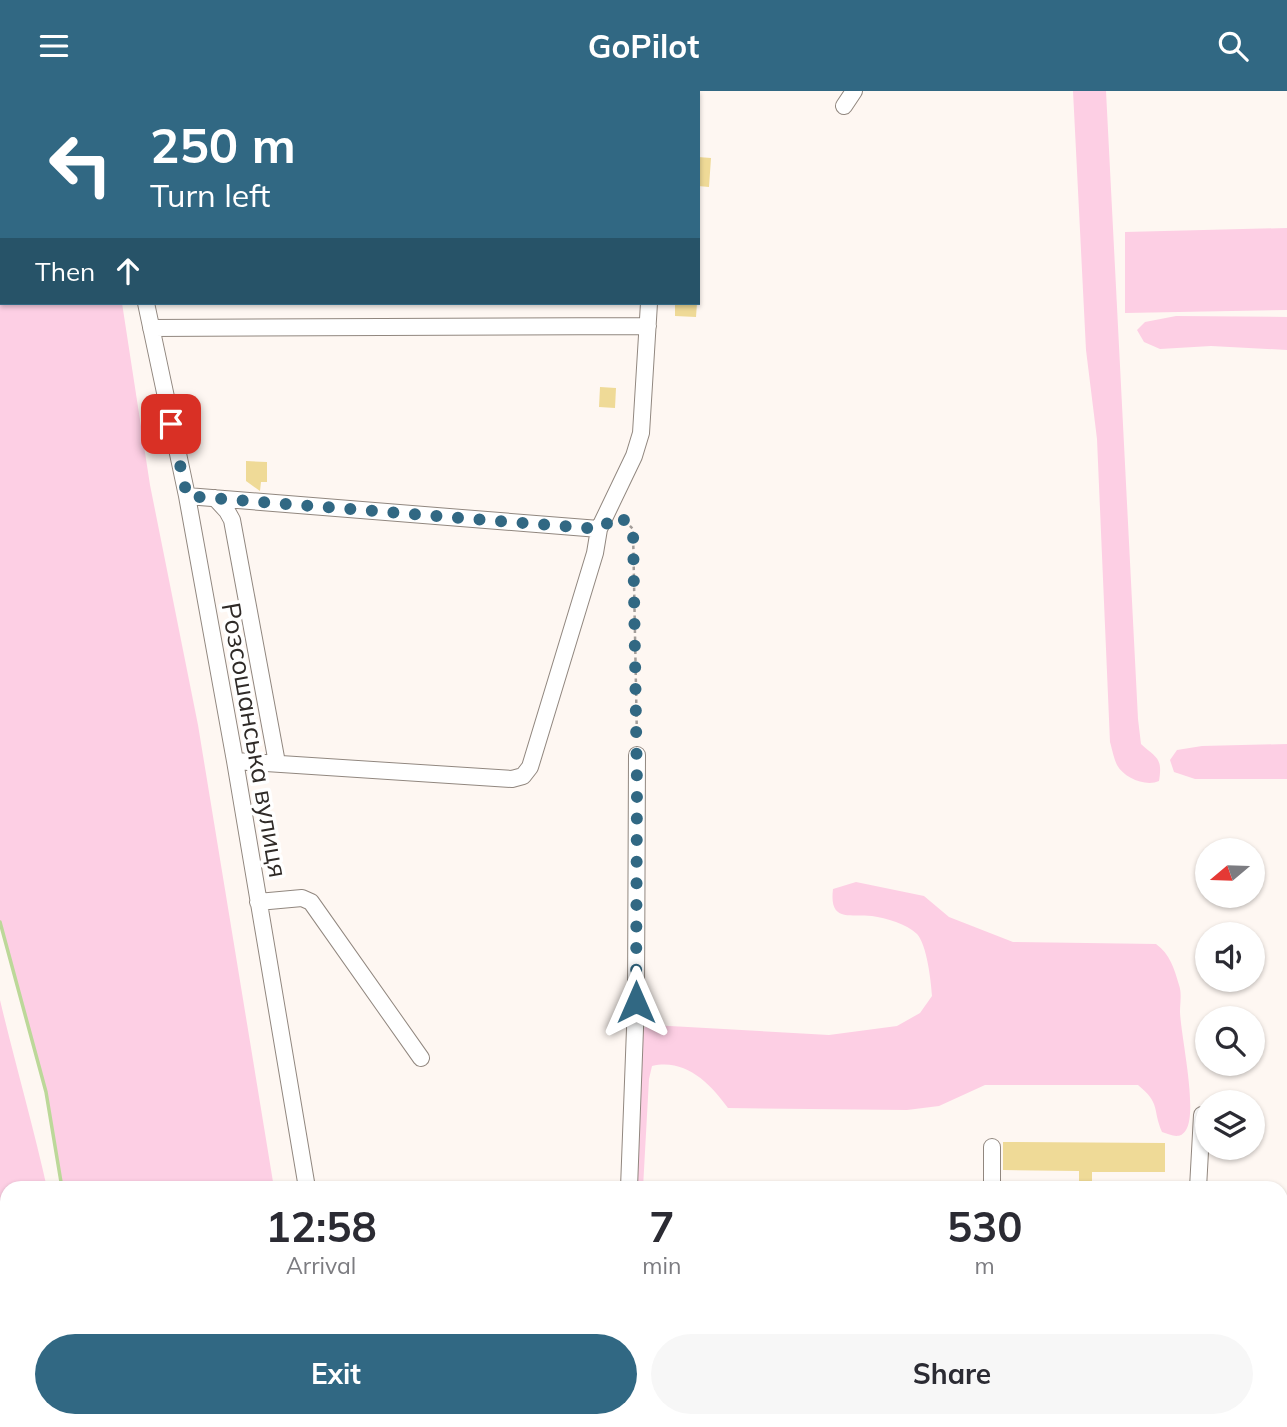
<!DOCTYPE html>
<meta charset="utf-8">
<style>
:root{--surface:#fff;--page:#f7f7f7;--text:#2b2b33;--muted:#7c7c81;--accent:#316883}
body{margin:0;font-family:Mulish,sans-serif;background:var(--page);color:var(--text);height:100vh;display:flex;flex-direction:column;font-size:26px;white-space:nowrap}
*{box-sizing:border-box;margin:0}
p{font-size:23px;color:var(--muted)}
.icon{flex:none;width:38px;height:38px;fill:none;stroke:currentColor;stroke-width:2;stroke-linecap:round;stroke-linejoin:round}
.map{position:relative;flex:1;overflow:hidden}
.sheet{position:absolute;left:0px;top:1090px;width:1288px;height:247px;display:flex;flex-direction:column;background:var(--surface);border-radius:21px 21px 0 0;box-shadow:0 2px 5px #0004}
.sheet>*{flex:none}
.top-card{position:absolute;left:0px;top:0px;width:700px;height:214px;box-shadow:0 2px 5px #0004;background:#316883;color:#fff;overflow:hidden}
.needle{width:46px;rotate:251deg}
.buttons{position:absolute;left:1195px;top:747px;display:grid;gap:14px}
.buttons a{display:grid;place-items:center;width:70px;height:70px;border-radius:50%;background:var(--surface);box-shadow:0 2px 5px #0004;font-size:35px}
.pin{position:absolute;display:grid;place-items:center;width:60px;height:60px;color:#fff;margin:-30px;border-radius:14px;box-shadow:0 4px 10px #0006}
.me{position:absolute;width:77px;margin:-38px;rotate:0deg;stroke-linejoin:round;filter:drop-shadow(0 0 5px #0008)}
.turn{display:flex;align-items:center;gap:24px;height:147px;padding:0 35px;font-size:32px}
.turn .icon{width:91px;height:91px;stroke-width:2.5}
.turn b{display:block;font-size:49px;line-height:60px}
.then{display:flex;align-items:center;height:66px;padding:0 35px;background:#0003;gap:14px;font-size:26px}
.eta{display:flex;justify-content:space-evenly;align-items:center;height:119px;text-align:center}
.eta b{font-size:42px;font-weight:700;line-height:49px}
.primary-button{display:flex;gap:14px;margin-top:auto;padding:14px 35px}
.primary-button a{flex:1;height:80px;border-radius:42px;background:var(--accent);color:#fff;font-size:28px;font-weight:700;line-height:80px;text-align:center}
.primary-button a+a{background:var(--page);color:var(--text)}
header{display:flex;justify-content:space-between;align-items:center;height:91px;padding:0 35px;background:var(--accent);color:#fff;font-size:32px;font-weight:700}
.map>svg:first-child{display:block}
.green{fill:#fdcfe4}
.lines{fill:none;stroke-linecap:round;stroke-linejoin:round}
.stream{stroke:#bcd899;stroke-width:3.5}
.building{fill:#efda97}
.minor-casing{stroke:#91877f;stroke-width:18}
.path{stroke:#a49e9a;stroke-width:2.5;stroke-dasharray:3.5 3.5;stroke-linecap:butt}
.minor{stroke:#fff;stroke-width:16}
.route{stroke:#316883;stroke-width:12;stroke-dasharray:0 21.6}
.labels{text-anchor:middle;dominant-baseline:central;stroke-width:7;stroke-linejoin:round;paint-order:stroke}
.street-label{font-size:26px;fill:#2f2a27;stroke:#fff}
</style>
<header><svg class="icon" aria-label="menu" viewBox="0 0 24 24"><path d="M4 6h16M4 12h16M4 18h16"/></svg>GoPilot<svg class="icon" aria-label="search" viewBox="0 0 24 24"><circle cx="10" cy="10" r="6"/><path d="M15 15l6 6"/></svg></header>
<div class="map">
<svg width="1287" height="1336" viewBox="0 0 1287 1336">
<rect width="100%" height="100%" fill="#fef7f2"/>
<path class="green" d="M 1073,0 L 1106,0 L 1138,628 L 1141,653 C 1156,667 1163,666 1159,690 C 1146,696 1124,687 1117,674 C 1114,668 1112,658 1110,651 L 1097,348 L 1086,259 Z
M 0,8 L 2,212 L 122,212 L 150,394 L 198,634 L 274,1097 L 62,1097 L 46,1001 L 0,831 Z
M 1287,137 L 1287,219 L 1125,222 L 1125,141 Z
M 1176,225 L 1287,226 L 1287,259 L 1211,255 L 1160,258 L 1144,251 L 1137,239 L 1145,231 Z
M 1287,653 L 1287,688 L 1195,688 L 1174,681 L 1170,669 L 1177,659 L 1202,655 Z
M 856,791 L 924,805 L 949,826 L 1013,851 L 1156,853 C 1170,863 1174,877 1179,894 C 1182,902 1180,912 1180,921 C 1181,946 1198,1020 1186,1039 C 1180,1049 1171,1044 1162,1041 C 1152,1017 1161,1013 1138,994 L 985,994 L 939,1015 L 907,1019 L 728,1017 C 710,992 685,967 652,975 L 649,988 L 643,1097 L 622,1097 L 637,939 L 652,934 L 829,944 L 897,935 L 920,922 L 932,905 C 931,890 927,854 917,843 C 907,833 886,827 872,825 C 849,823 829,831 833,798 Z
M 0,909 C 15,972 33,1034 47,1097 L 7,1097 L 7,1259 L 0,1259 Z"/>
<g class="lines">
<path class="stream" d="M 0,831 L 46,1001 L 62,1097"/>
</g>
<path class="building" d="M 698,66 L 711,67 L 709,96 L 698,95 Z
M 675,212 L 697,212 L 696,226 L 675,225 Z
M 600,296 L 616,297 L 615,317 L 599,316 Z
M 246,370 L 267,371 L 267,391 L 261,391 L 260,400 L 246,390 Z
M 1003,1051 L 1165,1052 L 1165,1081 L 1092,1081 L 1092,1095 L 1079,1095 L 1079,1080 L 1003,1079 Z"/>
<g class="lines">
<g class="minor-casing">
<path id="minor" d="M 101,0 L 102,2
M 462,2 L 462,0
M 661,2 L 661,0
M 844,15 L 854,0
M 146,212 L 187,405 L 235,670 L 307,1097
M 151,237 L 648,235
M 187,405 L 599,438
M 215,407 L 227,420 L 232,429 L 277,672
M 235,670 L 512,688 L 523,685 L 530,676 L 595,462 L 599,438 L 634,365 L 641,342 L 649,212
M 258,811 L 302,807 L 311,811 L 421,967
M 992,1056 L 992,1097
M 629,1097 L 636,911 L 637,664
M 1198,1097 L 1202,1024
M 0,1276 L 7,1276
M 378,1330 L 381,1336
M 432,1330 L 438,1336
M 709,1330 L 710,1336
M 515,1334 L 516,1336
M 164,1336 L 169,1330"/>
</g>
<path class="path" d="M 620,425 L 633,438 L 637,650"/>
<use href="#minor" class="minor"/>
</g>
<g class="lines">
<path class="route" d="M 171,333 L 187,405 L 599,438 L 619,424 L 633,438 L 637,694 L 636,911"/>
</g>
<g class="labels">
<g class="street-label">
<text transform="translate(255 649) rotate(80)">Розсошанська вулиця</text>
</g>
</g>
</svg>
<div class="buttons">
<a><svg class="needle" viewBox="-14 -14 28 28"><path d="M0-13l5 13h-10z" fill="#e53935"/><path d="M0 13l5-13h-10z" fill="#7c7c81"/></svg></a>
<a><svg class="icon" aria-label="sound" viewBox="0 0 24 24"><path d="M4 9h4l5-4v14l-5-4H4zM17 9q2 3 0 6"/></svg></a>
<a><svg class="icon" aria-label="search" viewBox="0 0 24 24"><circle cx="10" cy="10" r="6"/><path d="M15 15l6 6"/></svg></a>
<a><svg class="icon" aria-label="layers" viewBox="0 0 24 24"><path d="M12 4l9 5-9 5-9-5zM3 14l9 5 9-5"/></svg></a>
</div>
<div class="pin" style="left:171px;top:333px;background:#d93025"><svg class="icon" aria-label="arrive" viewBox="0 0 24 24"><path d="M6 21V4h12l-3 4 3 4H6"/></svg></div>
<svg class="me" style="left:636px;top:911px" viewBox="-20 -20 40 40"><path d="M0-17L14 15 0 8-14 15z" fill="#316883" stroke="#fff" stroke-width="4"/></svg>
<div class="top-card">
<div class="turn"><svg class="icon" aria-label="left" viewBox="0 0 24 24"><path d="M17 20v-9H6M10 6l-5 5 5 5"/></svg><div><b>250 m</b>Turn left</div></div>
<div class="then">Then<svg class="icon" aria-label="ahead" viewBox="0 0 24 24"><path d="M12 20V5M6 11l6-6 6 6"/></svg></div>
</div>
<section class="sheet">
<div class="eta">
<div><b>12:58</b><p>Arrival</p></div>
<div><b>7</b><p>min</p></div>
<div><b>530</b><p>m</p></div>
</div>
<div class="primary-button"><a>Exit</a><a>Share</a></div>
</section>
</div>
